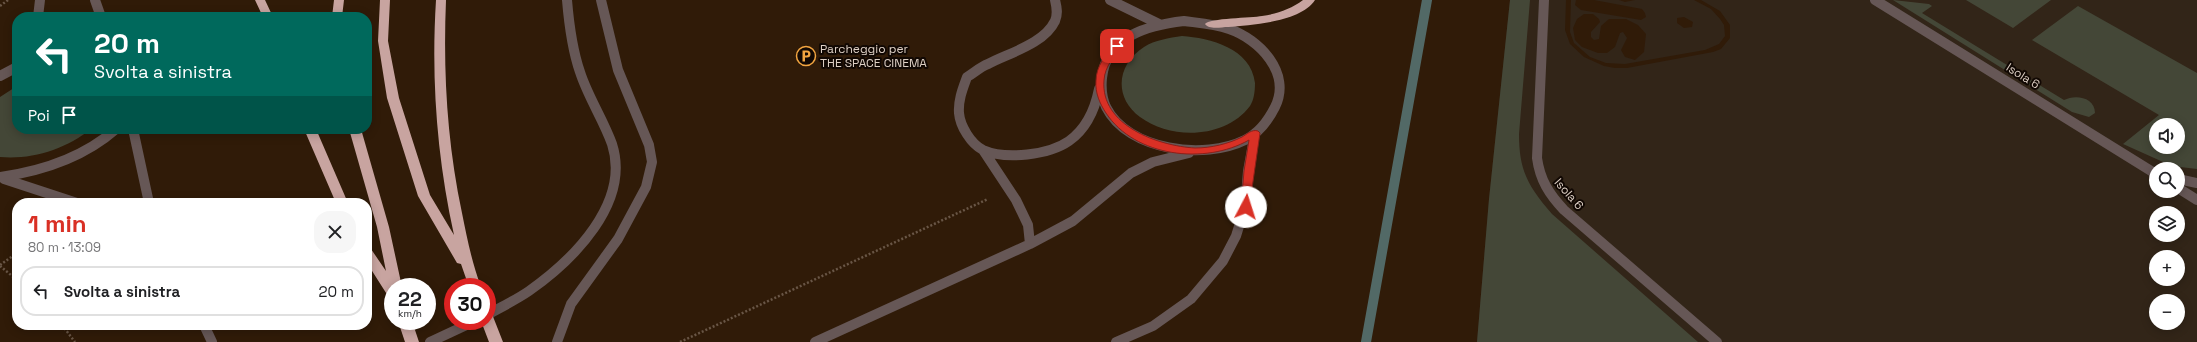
<!DOCTYPE html>
<html lang="it">
<meta charset="utf-8">
<style>
:root{--surface:#fff;--page:#f6f6f6;--text:#202124;--muted:#757577;--line:#e0e0e0;--accent:#d93025}
body{margin:0;font-family:"Space Grotesk",sans-serif;background:var(--page);color:var(--text);height:100vh;display:flex;flex-direction:column;font-size:15px;white-space:nowrap}
*{box-sizing:border-box;margin:0}
p{font-size:13px;color:var(--muted)}
.icon{flex:none;width:22px;height:22px;fill:none;stroke:currentColor;stroke-width:2;stroke-linecap:round;stroke-linejoin:round}
.map{position:relative;flex:1;overflow:hidden}
.panel{position:absolute;left:12px;top:198px;width:360px;height:132px;display:flex;flex-direction:column;background:var(--surface);border-radius:16px;box-shadow:0 2px 10px #0003}
.panel>*{flex:none}
.banner{position:absolute;left:12px;top:12px;width:360px;height:122px;border-radius:16px;box-shadow:0 2px 10px #0003;background:#00695c;color:#fff;overflow:hidden}
.fabs{position:absolute;left:2149px;top:118px;display:grid;gap:8px}
.fabs a{display:grid;place-items:center;width:36px;height:36px;border-radius:50%;background:var(--surface);box-shadow:0 2px 10px #0003;font-size:20px}
.speed{position:absolute;left:384px;top:278px;display:flex;gap:8px;font-size:20px;font-weight:700;text-align:center}
.speed>*{display:grid;place-content:center;width:52px;height:52px;border-radius:50%;background:var(--surface);box-shadow:0 2px 10px #0003;line-height:1}
.speed small{font-size:10px;font-weight:400}
.speed .limit{border:6px solid #d22;background:#fff;color:#111}
.pin{position:absolute;display:grid;place-items:center;width:34px;height:34px;color:#fff;margin:-17px;border-radius:8px;box-shadow:0 2px 6px #0006}
.me{position:absolute;width:44px;margin:-22px;rotate:5deg;stroke-linejoin:round;filter:drop-shadow(0 0 3px #0008)}
.turn{display:flex;align-items:center;gap:14px;height:84px;padding:0 16px;font-size:18px}
.turn .icon{width:52px;height:52px;stroke-width:2.5}
.turn b{display:block;font-size:28px;line-height:34px}
.then{display:flex;align-items:center;height:38px;padding:0 16px;background:#0003;gap:8px;font-size:15px}
.round{display:grid;place-items:center;flex:none;width:42px;height:42px;border-radius:16px;background:var(--page)}
.head{display:flex;align-items:center;justify-content:space-between;height:68px;padding:0 16px}
h1{font-size:24px;font-weight:700;line-height:30px;color:var(--accent)}
ul{padding:0;list-style:none}
li{display:flex;align-items:center;gap:12px;height:50px;margin:0 8px 6px;padding:0 8px;border:2px solid var(--line);border-radius:16px}
li div{flex:1}
li b{display:block;font-size:15px}
li em{font-style:normal}
.map>svg:first-child{display:block}
.industrial{fill:#322518;fill-rule:evenodd}
.green{fill:#444737;fill-rule:evenodd}
.lines{fill:none;stroke-linecap:round;stroke-linejoin:round}
.stream{stroke:#526966;stroke-width:10}
.path{stroke:#695646;stroke-width:2.5;stroke-dasharray:2 2;stroke-linecap:butt}
.minor{stroke:#665756;stroke-width:10}
.highway{fill:#c8a4a0;fill-rule:evenodd}
.route{fill:#d93025;stroke:#8d1f18}
.labels{text-anchor:middle;dominant-baseline:central;stroke-width:4;stroke-linejoin:round;paint-order:stroke}
.poi-label{font-size:12px;fill:#ded0c5;stroke:#110803;text-anchor:start}
.street-label{font-size:12px;fill:#ded0c5;stroke:#110803}
</style>
<div class="map">
<svg width="2197" height="342" viewBox="0 0 2197 342">
<rect width="100%" height="100%" fill="#301b08"/>
<path class="industrial" d="M 1510,0 L 1566,0 L 1565,30 L 1570,44 L 1584,57 L 1604,66 L 1615,68 L 1627,68 L 1713,52 L 1721,49 L 1730,38 L 1730,25 L 1720,11 L 1701,0 L 2197,0 L 2197,342 L 1477,342 L 1489,199 ZM 2156,125 L 2178,125 L 2178,147 L 2156,147 ZM 2156,169 L 2178,169 L 2178,191 L 2156,191 ZM 2156,213 L 2178,213 L 2178,235 L 2156,235 ZM 2156,257 L 2178,257 L 2178,279 L 2156,279 ZM 2156,301 L 2178,301 L 2178,323 L 2156,323 Z
M 1571,0 L 1576,0 L 1575,5 L 1581,10 L 1641,20 L 1646,17 L 1645,13 L 1642,9 L 1594,0 L 1619,0 L 1625,2 L 1635,0 L 1694,0 L 1711,9 L 1720,19 L 1724,25 L 1725,36 L 1719,44 L 1705,50 L 1625,64 L 1606,63 L 1590,57 L 1574,43 L 1570,32 ZM 1584,14 L 1593,14 L 1599,19 L 1600,22 L 1591,32 L 1591,37 L 1594,40 L 1599,39 L 1601,26 L 1609,19 L 1626,19 L 1638,25 L 1646,34 L 1644,52 L 1635,60 L 1625,57 L 1621,50 L 1627,38 L 1623,32 L 1620,33 L 1615,47 L 1607,53 L 1598,53 L 1582,47 L 1575,40 L 1573,28 L 1577,19 ZM 1684,17 L 1693,22 L 1692,27 L 1684,28 L 1677,23 L 1677,18 Z"/>
<path class="green" d="M 1510,0 L 1530,0 L 1519,134 C 1519,171 1528,186 1552,214 L 1698,342 L 1477,342 L 1489,199 Z
M 1893,0 L 1929,4 L 1932,6 L 1922,13 L 2064,100 C 2075,94 2095,97 2095,113 L 2089,117 L 2072,112 Z
M 1966,0 L 2051,0 L 2013,28 Z
M 2078,6 L 2197,73 L 2197,169 L 2172,166 L 2123,144 L 2159,115 L 2032,40 ZM 2156,125 L 2178,125 L 2178,147 L 2156,147 Z
M 1182,36 C 1210,38 1251,48 1255,83 C 1255,91 1254,100 1250,106 C 1225,139 1171,140 1140,117 C 1113,97 1117,64 1144,47 C 1155,40 1169,38 1182,36 Z
M 17,86 L 17,129 L 91,129 C 66,149 32,160 0,157 L 0,97 Z"/>
<g class="lines">
<path class="stream" d="M 1366,342 L 1427,0"/>
<path class="path" d="M 0,6 L 8,0
M 0,265 L 17,253
M 0,266 L 17,280
M 62,325 L 75,342
M 680,342 L 988,199"/>
<path class="minor" d="M 95,0 L 101,17
M 1055,0 C 1057,8 1058,14 1055,21 C 1044,44 1009,53 988,64 C 980,67 974,73 967,77 C 963,88 958,100 959,113 C 960,126 971,144 983,150 C 1006,160 1049,155 1069,141 C 1086,129 1095,109 1099,89
M 1110,0 L 1159,24
M 1544,0 L 1537,158 C 1540,180 1549,194 1564,210 L 1717,342
M 1875,0 L 2156,174
M 38,17 L 40,0
M 1184,21 C 1199,23 1214,24 1229,29 C 1259,39 1292,73 1275,107 C 1268,121 1259,133 1245,140 C 1205,160 1128,151 1106,107 C 1102,98 1101,88 1102,78 C 1106,36 1149,25 1184,21 Z
M 0,76 L 17,67
M 133,129 L 149,203
M 983,150 L 1016,200 L 1028,225 L 1030,244
M 0,177 C 43,171 83,158 116,129
M 4,179 L 77,203
M 2178,179 L 2197,183
M 2178,188 L 2197,200
M 487,315 C 501,307 516,300 529,291 C 573,260 631,203 612,144 C 603,119 588,97 580,72 C 572,49 569,24 567,0
M 204,325 L 212,342
M 430,342 L 475,321
M 557,342 L 571,304 L 618,239 L 646,187 L 652,162 L 649,145 L 618,70 L 601,0
M 815,342 L 1030,244 L 1073,221 L 1131,173 L 1153,162 L 1189,153
M 1116,342 L 1153,326 L 1191,299 L 1223,261 L 1236,236 L 1245,207 L 1248,171 L 1255,133"/>
<path class="highway" d="M 255,0 L 265,0 L 273,17 L 263,17 Z
M 334,0 L 344,0 L 342,17 L 332,17 Z
M 380,0 L 390,0 L 388,41 L 399,98 L 430,195 L 454,235 C 437,157 431,80 436,0 L 446,0 C 443,72 447,142 462,213 C 467,238 472,263 481,287 L 469,287 L 461,264 L 457,263 L 418,196 L 387,98 L 378,41 Z
M 1303,0 L 1315,0 C 1301,22 1252,25 1228,27 C 1221,27 1209,30 1205,24 C 1209,18 1252,18 1262,16 C 1277,14 1291,9 1303,0 Z
M 304,129 L 316,129 L 348,203 L 336,203 Z
M 349,129 L 361,129 L 389,227 L 402,287 L 393,287 L 393,297 L 388,296 L 367,263 L 367,248 L 371,249 L 386,271 L 377,227 Z
M 487,312 L 492,314 L 503,342 L 489,342 L 481,321 L 487,321 Z
M 398,321 L 412,321 L 419,342 L 405,342 Z"/>
</g>
<path class="route" d="M 1114,43 L 1120,43 L 1122,46 C 1114,57 1105,66 1104,80 C 1100,126 1159,146 1195,148 C 1211,148 1228,144 1242,137 C 1247,134 1252,129 1258,131 L 1260,133 L 1249,209 L 1246,210 L 1241,207 L 1244,171 L 1249,140 C 1205,165 1135,157 1106,113 C 1100,104 1095,93 1096,81 C 1096,66 1106,55 1114,43 Z"/>
<defs>
<g id="parking-ring" transform="scale(1)"><circle r="9.5" fill="#110803" stroke="#f2a541" stroke-width="1.5"/><path d="M-3.5-5.5H1a3.5 3.5 0 0 1 0 7H-1V5.5H-3.5ZM-1-3.4V-.6H.8a1.4 1.4 0 0 0 0-2.8Z" fill="#f2a541"/></g>
</defs>
<g fill-rule="evenodd">
<use href="#parking-ring" x="806" y="56"/>
</g>
<g class="labels">
<g class="poi-label">
<text x="820" y="49">Parcheggio per<tspan x="820" dy="14">THE SPACE CINEMA</tspan></text>
</g>
<g class="street-label">
<text transform="translate(2023 76) rotate(32)">Isola 6</text>
<text transform="translate(1569 194) rotate(49)">Isola 6</text>
</g>
</g>
</svg>
<div class="fabs">
<a><svg class="icon" aria-label="sound" viewBox="0 0 24 24"><path d="M4 9h4l5-4v14l-5-4H4zM17 9q2 3 0 6"/></svg></a>
<a><svg class="icon" aria-label="search" viewBox="0 0 24 24"><circle cx="10" cy="10" r="6"/><path d="M15 15l6 6"/></svg></a>
<a><svg class="icon" aria-label="layers" viewBox="0 0 24 24"><path d="M12 4l9 5-9 5-9-5zM3 14l9 5 9-5"/></svg></a>
<a>+</a>
<a>−</a>
</div>
<div class="speed"><div>22<small>km/h</small></div><div class="limit">30</div></div>
<div class="pin" style="left:1117px;top:46px;background:#d93025"><svg class="icon" aria-label="arrive" viewBox="0 0 24 24"><path d="M6 21V4h12l-3 4 3 4H6"/></svg></div>
<svg class="me" style="left:1246px;top:207px" viewBox="-20 -20 40 40"><circle r="19" fill="#fff"/><path d="M0-13L10 11 0 6-10 11z" fill="#d93025"/></svg>
<div class="banner">
<div class="turn"><svg class="icon" aria-label="left" viewBox="0 0 24 24"><path d="M17 20v-9H6M10 6l-5 5 5 5"/></svg><div><b>20 m</b>Svolta a sinistra</div></div>
<div class="then">Poi<svg class="icon" aria-label="arrive" viewBox="0 0 24 24"><path d="M6 21V4h12l-3 4 3 4H6"/></svg></div>
</div>
<section class="panel">
<div class="head"><div><h1>1 min</h1><p>80 m · 13:09</p></div><a class="round"><svg class="icon" aria-label="close" viewBox="0 0 24 24"><path d="M6 6l12 12M18 6L6 18"/></svg></a></div>
<ul>
<li><svg class="icon" aria-label="left" viewBox="0 0 24 24"><path d="M17 20v-9H6M10 6l-5 5 5 5"/></svg><div><b>Svolta a sinistra</b></div><em>20 m</em></li>
</ul>
</section>
</div>
